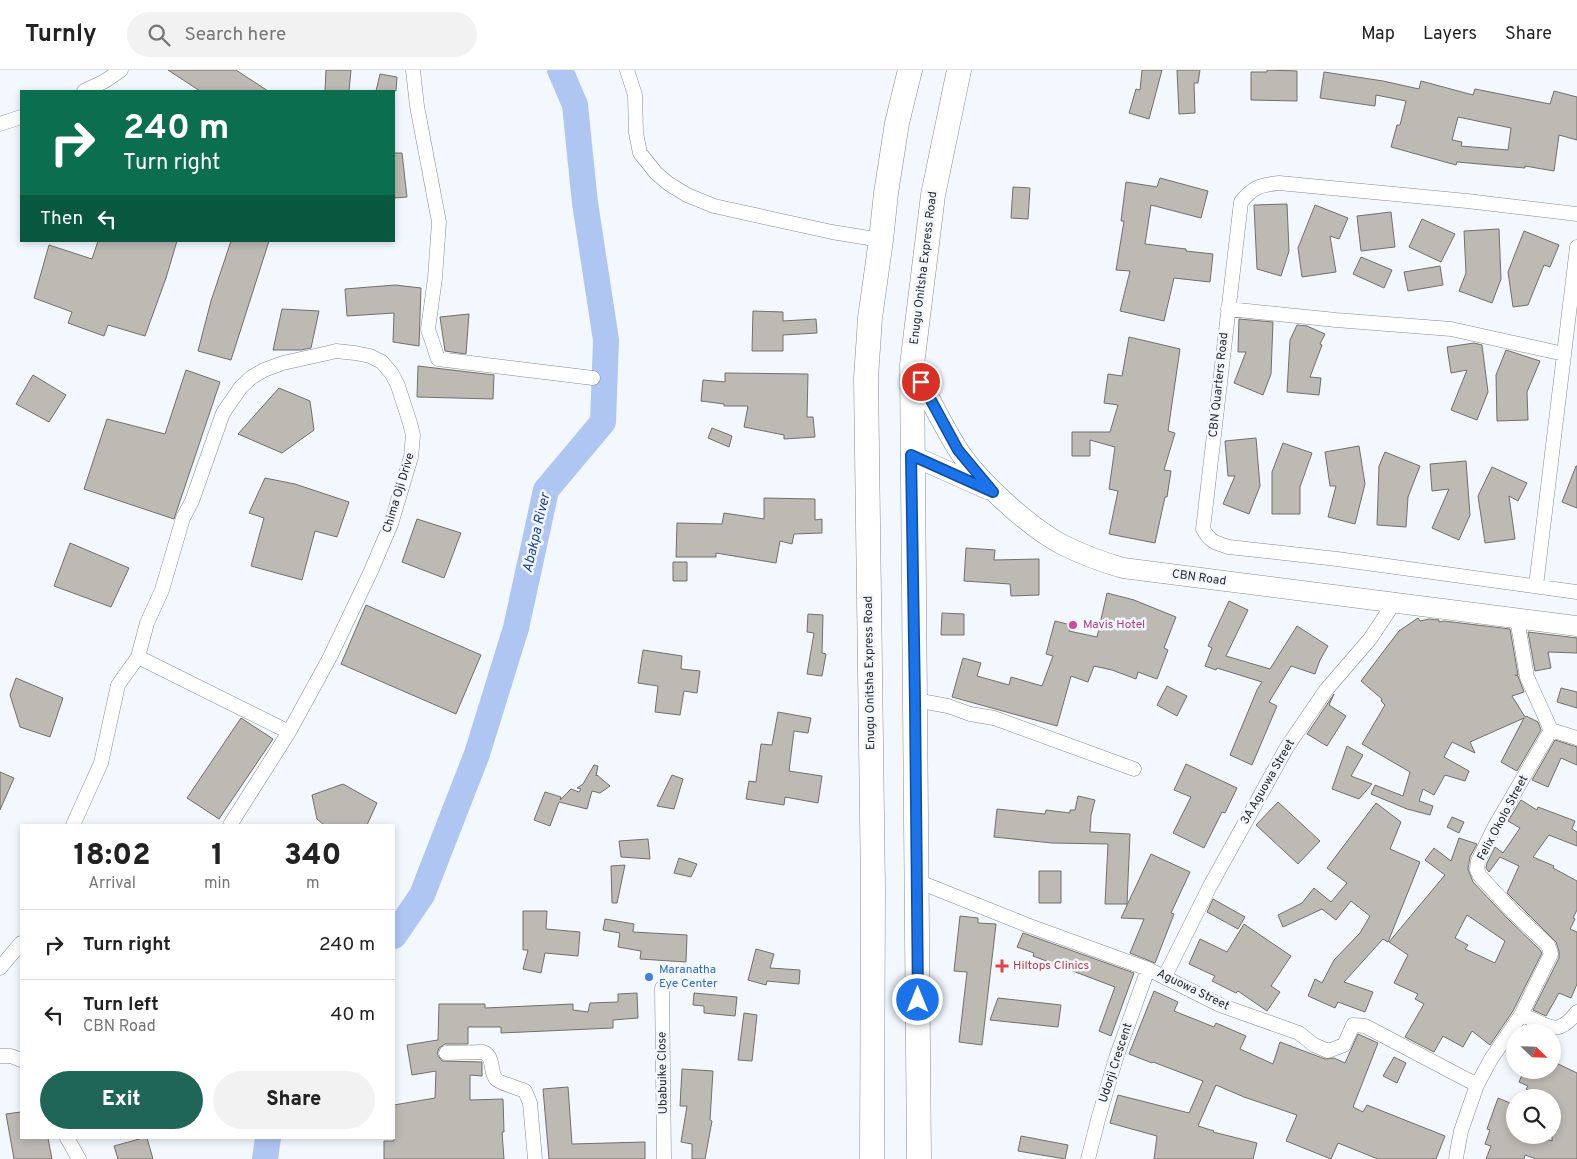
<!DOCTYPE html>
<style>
:root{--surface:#fff;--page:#f2f2f2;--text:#222;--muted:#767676;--line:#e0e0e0;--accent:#1f6558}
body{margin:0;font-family:Overpass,sans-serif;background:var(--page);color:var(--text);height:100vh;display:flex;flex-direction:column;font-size:19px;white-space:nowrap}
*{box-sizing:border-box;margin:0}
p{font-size:16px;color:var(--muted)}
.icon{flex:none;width:28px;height:28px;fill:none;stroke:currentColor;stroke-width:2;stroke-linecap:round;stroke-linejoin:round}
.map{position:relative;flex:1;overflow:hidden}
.panel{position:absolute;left:20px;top:754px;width:375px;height:315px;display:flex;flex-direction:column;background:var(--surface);border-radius:0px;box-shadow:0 2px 8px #0003}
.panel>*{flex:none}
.guide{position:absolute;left:20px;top:20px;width:375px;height:152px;border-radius:0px;box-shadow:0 2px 8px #0003;background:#0b6e4f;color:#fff;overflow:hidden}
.needle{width:32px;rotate:113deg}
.fabs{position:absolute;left:1506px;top:954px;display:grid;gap:10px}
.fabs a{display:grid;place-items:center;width:55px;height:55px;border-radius:50%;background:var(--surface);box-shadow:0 2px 8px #0003;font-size:25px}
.pin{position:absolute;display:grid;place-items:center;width:42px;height:42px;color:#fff;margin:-21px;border:2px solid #fff;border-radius:50%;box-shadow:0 1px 5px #0007}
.me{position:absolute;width:55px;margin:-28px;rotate:0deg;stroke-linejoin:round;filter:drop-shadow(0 0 4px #0008)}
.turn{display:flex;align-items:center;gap:18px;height:105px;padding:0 20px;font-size:22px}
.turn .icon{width:65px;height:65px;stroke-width:2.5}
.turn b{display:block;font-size:35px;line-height:42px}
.then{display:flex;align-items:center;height:48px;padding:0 20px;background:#0003;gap:10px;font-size:19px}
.eta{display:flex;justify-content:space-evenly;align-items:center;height:85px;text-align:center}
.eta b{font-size:30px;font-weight:800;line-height:35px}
.cta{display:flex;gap:10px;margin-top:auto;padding:10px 20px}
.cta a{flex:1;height:58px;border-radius:30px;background:var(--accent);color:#fff;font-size:20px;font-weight:800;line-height:58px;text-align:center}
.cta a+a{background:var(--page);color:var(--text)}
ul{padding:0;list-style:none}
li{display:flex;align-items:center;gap:15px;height:70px;padding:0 20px;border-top:1px solid var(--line)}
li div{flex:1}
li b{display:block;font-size:19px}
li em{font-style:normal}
header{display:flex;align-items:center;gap:30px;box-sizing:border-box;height:70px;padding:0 25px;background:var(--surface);border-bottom:1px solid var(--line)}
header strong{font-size:24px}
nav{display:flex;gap:28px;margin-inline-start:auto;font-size:18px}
.search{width:350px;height:45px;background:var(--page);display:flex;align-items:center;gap:12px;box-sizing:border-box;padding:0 18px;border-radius:28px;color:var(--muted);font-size:19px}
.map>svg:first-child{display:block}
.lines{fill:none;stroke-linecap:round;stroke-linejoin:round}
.river{stroke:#afc6f2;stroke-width:26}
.building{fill:#bdb9b3;stroke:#736f69;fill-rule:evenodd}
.minor-casing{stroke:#878b91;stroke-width:15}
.secondary-casing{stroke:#878b91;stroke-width:21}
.trunk-casing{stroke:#878b91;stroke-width:25}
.minor{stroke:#fff;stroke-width:14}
.secondary{stroke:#fff;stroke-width:20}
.trunk{stroke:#fff;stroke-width:24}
.route-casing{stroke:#114b97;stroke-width:12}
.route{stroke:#1a73e8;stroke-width:9}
.hotel-dot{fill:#d1479c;stroke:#f2f8fe;stroke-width:2}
.health-dot{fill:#e0444e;stroke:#f2f8fe;stroke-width:2}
.shop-dot{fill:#3f7fe0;stroke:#f2f8fe;stroke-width:2}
.labels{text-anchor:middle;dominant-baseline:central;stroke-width:5;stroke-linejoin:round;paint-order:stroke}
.street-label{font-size:12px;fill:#27282b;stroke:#f2f8fe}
.hotel-label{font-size:12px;fill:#b23c85;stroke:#f2f8fe;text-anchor:start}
.health-label{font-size:12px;fill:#be3a42;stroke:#f2f8fe;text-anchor:start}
.shop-label{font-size:12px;fill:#366cbe;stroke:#f2f8fe;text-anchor:start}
.water-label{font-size:14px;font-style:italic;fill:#1b4092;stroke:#f2f8fe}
</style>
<header>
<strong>Turnly</strong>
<div class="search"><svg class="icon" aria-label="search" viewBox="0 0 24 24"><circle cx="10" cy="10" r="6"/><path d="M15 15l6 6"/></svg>Search here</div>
<nav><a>Map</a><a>Layers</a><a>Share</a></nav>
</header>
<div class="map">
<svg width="1577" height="1089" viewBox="0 0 1577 1089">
<rect width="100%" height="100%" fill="#f2f8fe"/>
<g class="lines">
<path class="river" d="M 394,866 L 422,825 L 477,684 L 516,558 L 546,420 L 603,352 L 606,270 L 585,133 L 575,35 L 560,0
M 265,1089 L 268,1068"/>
</g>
<path class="building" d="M 168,0 L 236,0 L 268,21 L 200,21 Z
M 326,0 L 351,0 L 349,21 L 325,21 Z
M 1142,0 L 1162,0 L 1149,49 L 1129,43 L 1136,19 L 1140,20 Z
M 1177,0 L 1200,0 L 1198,13 L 1194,13 L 1195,43 L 1179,44 Z
M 1267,0 L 1297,1 L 1297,31 L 1251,30 L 1251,2 L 1267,2 Z
M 1324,2 L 1383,11 L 1419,19 L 1421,11 L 1473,25 L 1475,19 L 1550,34 L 1554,21 L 1577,27 L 1577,70 L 1559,65 L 1554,101 L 1525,96 L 1525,98 L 1457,92 L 1456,95 L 1391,77 L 1397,55 L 1400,55 L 1406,31 L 1376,25 L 1375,36 L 1320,28 ZM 1458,47 L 1511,58 L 1508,80 L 1461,76 L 1462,72 L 1452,70 Z
M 380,4 L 397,7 L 396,21 L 376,21 Z
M 394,83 L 402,83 L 407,127 L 394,128 Z
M 1160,108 L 1208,121 L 1201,148 L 1151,135 L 1145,174 L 1186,179 L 1186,181 L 1213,184 L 1210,212 L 1174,208 L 1164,251 L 1120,241 L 1130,201 L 1116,200 L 1124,151 L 1121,151 L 1126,112 L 1157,117 Z
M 1013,117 L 1030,118 L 1028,149 L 1011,148 Z
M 1287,134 L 1289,181 L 1281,206 L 1257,199 L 1254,135 Z
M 1315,135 L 1348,148 L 1339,169 L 1330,166 L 1336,202 L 1302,207 L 1298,178 Z
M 1391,142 L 1395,177 L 1361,181 L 1357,146 Z
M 1422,149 L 1455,164 L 1441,192 L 1409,177 Z
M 1499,159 L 1501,209 L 1492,233 L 1459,221 L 1466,203 L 1464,161 Z
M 1524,161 L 1559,175 L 1550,197 L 1544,195 L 1528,235 L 1513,237 L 1508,202 Z
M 98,171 L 177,171 L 166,208 L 145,266 L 108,255 L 104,266 L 68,253 L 72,242 L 34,228 L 49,175 L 92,189 Z
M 231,171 L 269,171 L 231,290 L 198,281 L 211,231 Z
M 1361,187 L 1392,200 L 1384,218 L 1353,204 Z
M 1440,196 L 1443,215 L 1408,221 L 1404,202 Z
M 395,215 L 421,218 L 419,276 L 393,272 L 394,243 L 347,246 L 345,219 Z
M 282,239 L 319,241 L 311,278 L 301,280 L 273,280 Z
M 753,241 L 783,242 L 783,251 L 816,249 L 817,263 L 783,265 L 783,281 L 752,281 Z
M 469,244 L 466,284 L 445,281 L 440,247 Z
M 1239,249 L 1273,252 L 1271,304 L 1263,325 L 1234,313 L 1246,282 L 1238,282 Z
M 1297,255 L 1307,256 L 1325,264 L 1320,274 L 1322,275 L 1310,307 L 1321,308 L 1319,325 L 1287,322 L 1290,270 Z
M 1129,267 L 1180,279 L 1168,361 L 1175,363 L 1164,400 L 1171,401 L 1167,427 L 1165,427 L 1155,473 L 1109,464 L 1118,421 L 1109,419 L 1115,377 L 1090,370 L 1090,386 L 1072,386 L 1072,362 L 1110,362 L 1118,335 L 1104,333 L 1108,304 L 1122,306 Z
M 1474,273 L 1482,275 L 1488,322 L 1477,350 L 1451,340 L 1467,300 L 1451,303 L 1447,277 Z
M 1506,280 L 1540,291 L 1527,322 L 1528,350 L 1497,351 L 1496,305 Z
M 418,296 L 494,305 L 493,329 L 417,327 Z
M 186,300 L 220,312 L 174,449 L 84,419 L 107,349 L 165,364 Z
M 725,303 L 808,304 L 807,347 L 813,347 L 815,367 L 784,369 L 784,365 L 744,357 L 748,336 L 724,336 L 724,334 L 701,331 L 703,310 L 725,312 Z
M 33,305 L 66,325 L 49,352 L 16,334 Z
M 279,318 L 310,331 L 314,360 L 282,383 L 238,364 Z
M 712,358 L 732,366 L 729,377 L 708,368 Z
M 1256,368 L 1260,416 L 1249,444 L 1223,434 L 1235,406 L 1228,406 L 1225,371 Z
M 1283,373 L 1312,383 L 1300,417 L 1300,444 L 1272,444 L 1272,402 Z
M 1359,376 L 1365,414 L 1355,454 L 1328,447 L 1336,416 L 1330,416 L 1325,382 Z
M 1385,382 L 1420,396 L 1408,427 L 1406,457 L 1377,455 L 1379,396 Z
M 1466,391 L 1470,445 L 1459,470 L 1432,458 L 1449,419 L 1432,421 L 1430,394 Z
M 1576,396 L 1577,396 L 1577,438 L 1562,432 Z
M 1492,397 L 1527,413 L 1518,431 L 1509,426 L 1515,469 L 1485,473 L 1478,426 Z
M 265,408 L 295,414 L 349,432 L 337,467 L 315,461 L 302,510 L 251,496 L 264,448 L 249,443 Z
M 764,428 L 815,429 L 815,450 L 822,449 L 822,463 L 794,464 L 792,474 L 780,471 L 776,493 L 716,483 L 716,487 L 676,487 L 677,453 L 722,454 L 724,443 L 764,449 Z
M 417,449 L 461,463 L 444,508 L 402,492 Z
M 70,473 L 129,498 L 111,537 L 54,516 Z
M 966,478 L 995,480 L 994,490 L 1039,489 L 1039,525 L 1011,526 L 1010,514 L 964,511 Z
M 673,492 L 687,492 L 687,511 L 673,511 Z
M 1107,523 L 1134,530 L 1176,547 L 1164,578 L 1168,580 L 1157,609 L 1138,602 L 1136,609 L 1112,600 L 1094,596 L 1088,612 L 1071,606 L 1057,656 L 952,627 L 963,588 L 981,593 L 977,606 L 1009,615 L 1011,607 L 1042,616 L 1053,586 L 1046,584 L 1055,551 L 1071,555 L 1069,561 L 1097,567 Z
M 1229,531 L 1248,540 L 1226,586 L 1270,599 L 1297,556 L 1328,576 L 1320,590 L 1315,604 L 1291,596 L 1269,632 L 1277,636 L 1252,695 L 1230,685 L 1257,620 L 1262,612 L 1217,598 L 1216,600 L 1205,596 L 1212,578 L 1208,576 Z
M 366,535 L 481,585 L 456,644 L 341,594 Z
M 942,543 L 964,544 L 964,565 L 941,565 Z
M 808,544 L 823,545 L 822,583 L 826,584 L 822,606 L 807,604 L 814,563 L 807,562 Z
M 1418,548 L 1420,551 L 1429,549 L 1439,550 L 1439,552 L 1444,551 L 1510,559 L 1518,605 L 1515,605 L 1518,606 L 1524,622 L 1512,626 L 1525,647 L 1526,646 L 1538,652 L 1541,660 L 1517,701 L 1501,692 L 1524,648 L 1470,672 L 1475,683 L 1452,672 L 1444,687 L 1469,701 L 1465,711 L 1445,705 L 1434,725 L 1423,719 L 1419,731 L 1433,736 L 1430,745 L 1407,739 L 1371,724 L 1375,715 L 1403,726 L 1410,702 L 1362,674 L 1385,635 L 1381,631 L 1382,629 L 1361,611 L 1399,561 Z
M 1528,562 L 1577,568 L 1577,583 L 1548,582 L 1551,598 L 1535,601 Z
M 643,580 L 682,586 L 681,599 L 700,601 L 697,623 L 684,621 L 680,645 L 655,642 L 658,616 L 638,613 Z
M 16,608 L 63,628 L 50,667 L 20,657 L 10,625 Z
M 1167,616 L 1187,626 L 1177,646 L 1157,635 Z
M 1561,618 L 1577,622 L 1577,638 L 1557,632 Z
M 1334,624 L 1329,635 L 1346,646 L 1327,676 L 1307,664 Z
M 778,642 L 811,648 L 808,663 L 794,661 L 789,701 L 822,706 L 818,733 L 785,727 L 784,735 L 746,729 L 749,711 L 756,712 L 761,674 L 772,675 Z
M 241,648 L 273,669 L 219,749 L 187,728 Z
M 1555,670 L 1577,677 L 1577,695 L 1561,688 L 1548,717 L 1532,710 Z
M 1347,676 L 1363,685 L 1351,706 L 1372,714 L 1359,729 L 1332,719 Z
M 1186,694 L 1237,718 L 1225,743 L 1222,742 L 1204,778 L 1173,763 L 1191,727 L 1174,720 Z
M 594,695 L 598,696 L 596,706 L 597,705 L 610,716 L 600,723 L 592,721 L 587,739 L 559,732 L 550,756 L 534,750 L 545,722 L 561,727 L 560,730 L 571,719 L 579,722 L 581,719 L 577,718 L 583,714 Z
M 0,702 L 14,708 L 0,740 Z
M 672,705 L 683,709 L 674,739 L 657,736 Z
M 343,714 L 377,733 L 367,755 L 324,755 L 317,749 L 312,725 Z
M 1078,726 L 1095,730 L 1091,745 L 1090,762 L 1130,764 L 1127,834 L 1105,834 L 1108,774 L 1052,773 L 994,767 L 997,739 L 1045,744 L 1046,740 L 1070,743 L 1070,740 L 1075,740 Z
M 1521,730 L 1537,740 L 1538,737 L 1575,751 L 1572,759 L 1577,762 L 1577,776 L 1549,765 L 1533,787 L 1554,796 L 1553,798 L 1577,811 L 1577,840 L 1573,848 L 1575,849 L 1570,859 L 1577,862 L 1577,914 L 1571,928 L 1559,923 L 1546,946 L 1533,940 L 1559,888 L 1559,881 L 1556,872 L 1507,823 L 1519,796 L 1500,787 L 1489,802 L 1486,798 L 1487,793 L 1495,777 L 1503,783 L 1520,758 L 1508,751 Z
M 1278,732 L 1320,771 L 1298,794 L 1256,755 Z
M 1376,733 L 1401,752 L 1390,779 L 1420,792 L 1388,872 L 1383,869 L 1344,912 L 1373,922 L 1365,942 L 1338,932 L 1335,938 L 1308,926 L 1315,909 L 1322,913 L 1334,890 L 1360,863 L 1370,846 L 1351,831 L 1336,850 L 1322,839 L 1283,857 L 1278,845 L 1302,833 L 1314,818 L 1331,832 L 1347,813 L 1327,798 Z
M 1452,747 L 1464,752 L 1459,763 L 1447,757 Z
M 1459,768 L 1477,774 L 1470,787 L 1468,799 L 1473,812 L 1508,849 L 1540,880 L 1542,883 L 1513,941 L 1490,975 L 1472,961 L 1463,977 L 1443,966 L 1434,982 L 1405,967 L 1424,934 L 1415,929 L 1418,924 L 1394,913 L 1408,885 L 1389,872 L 1445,805 L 1425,790 L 1434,778 L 1451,791 ZM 1467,845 L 1505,871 L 1495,893 L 1465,879 L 1468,875 L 1455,868 Z
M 648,769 L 650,789 L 621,787 L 619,771 Z
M 1151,784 L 1190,802 L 1171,843 L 1174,844 L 1155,893 L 1130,883 L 1144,849 L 1121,848 Z
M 679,788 L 697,794 L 691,807 L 674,803 Z
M 625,795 L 617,833 L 612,833 L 611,796 Z
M 1039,801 L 1061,801 L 1061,833 L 1039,833 Z
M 1213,829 L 1245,847 L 1238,859 L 1207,842 Z
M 523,841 L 547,841 L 546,859 L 580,862 L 578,886 L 545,883 L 541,903 L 523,899 L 528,880 L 523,880 Z
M 960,846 L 978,848 L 978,853 L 996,854 L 982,975 L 959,972 L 967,902 L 954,901 Z
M 605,849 L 634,854 L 633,862 L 687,865 L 686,892 L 640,889 L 641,881 L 618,877 L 620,863 L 603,860 Z
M 1244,854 L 1291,886 L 1271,916 L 1280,922 L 1267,941 L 1238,921 L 1236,923 L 1212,911 L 1215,906 L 1189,894 L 1200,869 L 1227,882 Z
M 1023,863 L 1134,903 L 1111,966 L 1099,961 L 1115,917 L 1033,886 L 1034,883 L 1017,877 Z
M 756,879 L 774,884 L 770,898 L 800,900 L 799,914 L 767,911 L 766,915 L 748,910 Z
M 1154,921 L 1178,932 L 1174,941 L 1214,957 L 1216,953 L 1246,966 L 1240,979 L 1273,994 L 1280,972 L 1325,989 L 1334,988 L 1345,993 L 1358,964 L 1378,973 L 1353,1037 L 1363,1042 L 1367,1035 L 1445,1066 L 1436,1089 L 1378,1089 L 1338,1073 L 1331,1089 L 1286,1071 L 1297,1045 L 1244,1027 L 1216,1015 L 1198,1056 L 1214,1061 L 1213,1062 L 1257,1073 L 1253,1089 L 1154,1089 L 1157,1066 L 1110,1053 L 1118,1025 L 1189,1043 L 1203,1011 L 1153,992 L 1152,993 L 1129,984 Z
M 637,923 L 638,948 L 613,950 L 613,958 L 501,963 L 501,957 L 468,957 L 468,974 L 445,974 L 439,978 L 437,984 L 442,991 L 482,992 L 482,1006 L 470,1005 L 470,1030 L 503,1029 L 504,1062 L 502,1062 L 504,1089 L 384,1089 L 384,1071 L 394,1071 L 394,1035 L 435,1028 L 436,1001 L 412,1005 L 407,975 L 438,970 L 439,934 L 485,934 L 485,938 L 573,934 L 573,940 L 588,942 L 590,933 L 618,932 L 618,924 Z
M 694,923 L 737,927 L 735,946 L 704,943 L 704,936 L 693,935 Z
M 998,928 L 1061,935 L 1058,957 L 990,950 Z
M 744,943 L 757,945 L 752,991 L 738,990 Z
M 1515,969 L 1515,988 L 1506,983 Z
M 1394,987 L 1406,993 L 1397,1013 L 1383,1006 Z
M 1552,991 L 1577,1003 L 1577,1089 L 1536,1089 L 1525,1085 L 1524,1089 L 1486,1089 L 1491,1076 L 1485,1074 L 1490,1060 L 1487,1059 L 1498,1028 L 1515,1035 L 1515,1065 L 1535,1065 L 1552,1071 L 1552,1041 L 1556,1032 L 1552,1031 L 1552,1028 L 1545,1028 L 1526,1019 L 1528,1016 L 1519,1012 L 1524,1000 L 1552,1000 Z
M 682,999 L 713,1001 L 710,1050 L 712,1051 L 705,1089 L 692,1089 L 692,1074 L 681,1072 L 687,1036 L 680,1036 Z
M 568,1017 L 572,1074 L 645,1072 L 645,1089 L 549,1089 L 543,1019 Z
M 21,1042 L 21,1068 L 48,1068 L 52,1089 L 14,1089 L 6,1044 Z
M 1021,1066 L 1068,1075 L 1065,1089 L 1018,1081 Z
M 143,1068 L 147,1068 L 153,1089 L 118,1089 L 114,1076 Z"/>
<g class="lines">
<g class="minor-casing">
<path id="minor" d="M 413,0 L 417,36 L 439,152 L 435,208 L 428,259 L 438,289 L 593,308
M 627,0 L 635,25 L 636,63 L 640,83 L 656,103 L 669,114 L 687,125 L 714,136 L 832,162 L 881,170
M 84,21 L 105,11 L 121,0
M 0,54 L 21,47
M 1577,144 L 1467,131 L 1279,113 C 1260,115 1253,117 1241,132 L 1203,459 C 1210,472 1216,473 1229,477 L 1337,489 L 1577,522
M 1228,239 L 1336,250 L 1451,259 L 1564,284
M 1536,516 L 1577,177
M 1517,549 L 1527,607 L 1551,660
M 915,630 L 948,636 L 970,644 L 994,648 L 1134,699
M 1551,660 L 1577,668
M 73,755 L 101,693 L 118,615 L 138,587 L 147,553 L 162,520 L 183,448 L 192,431 L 223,343 L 241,317 L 252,307 L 264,300 L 283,293 L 328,283 L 336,281 L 355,283 L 370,286 L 382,292 L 392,304 L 398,316 L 410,353 L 413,365 L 411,387 L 391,454 L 371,501 L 330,587 L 289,662 L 138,587
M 230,755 L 289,662
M 917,811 L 1027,855 L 1148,899 L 1220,935 L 1299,963 L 1314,975 L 1328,981 L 1344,975 L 1353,955 L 1365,956 L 1477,1015
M 0,898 L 21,873
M 1165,906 L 1210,816 L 1287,677 L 1326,620 L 1370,569 L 1394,533
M 662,918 L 664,1089
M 1521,945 C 1548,953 1555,970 1577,942
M 446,983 L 483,982 C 495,987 489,1000 496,1009 C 499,1013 519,1018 525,1021 L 530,1033 L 535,1089
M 0,986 L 11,986 L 21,990
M 67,1068 L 79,1089
M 1088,1089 L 1099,1046 L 1116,988 L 1148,899
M 1456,1089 L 1457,1082 L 1461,1061 L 1477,1015 L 1491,989 L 1521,945 L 1551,884 L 1548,875 L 1514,843 L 1480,806 L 1477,800 L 1478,791 L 1494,758 L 1551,660"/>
</g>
<g class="secondary-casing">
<path id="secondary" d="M 912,295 C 927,323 941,352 957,378 C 977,410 1030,458 1063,475 C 1083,485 1102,492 1123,498 L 1577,556
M 911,385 L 987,419"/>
</g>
<g class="trunk-casing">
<path id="trunk" d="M 872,1089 L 873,818 L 866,308 L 870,248 L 881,170 L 886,123 L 897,53 L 910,0
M 919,1089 L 912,295 L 933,125 L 959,0"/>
</g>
<use href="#minor" class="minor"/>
<use href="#secondary" class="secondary"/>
<use href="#trunk" class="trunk"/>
</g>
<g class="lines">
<g class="route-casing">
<path id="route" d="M 918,930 L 915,630 L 911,385 L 993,422 L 958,380 L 921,312"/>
</g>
<use href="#route" class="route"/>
</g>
<circle class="hotel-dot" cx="1073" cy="555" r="5"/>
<path class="health-dot" d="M999.5 888.5h5v5h5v5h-5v5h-5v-5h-5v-5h5z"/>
<circle class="shop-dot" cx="649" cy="907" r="5"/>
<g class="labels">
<g class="street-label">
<text transform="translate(924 198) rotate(-83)">Enugu Onitsha Express Road</text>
<text transform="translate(1219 315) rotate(-84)">CBN Quarters Road</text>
<text transform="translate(399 423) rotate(-73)">Chima Oji Drive</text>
<text transform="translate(1199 508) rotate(8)">CBN Road</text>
<text transform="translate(870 603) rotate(-91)">Enugu Onitsha Express Road</text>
<text transform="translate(1268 712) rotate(-60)">3A Aguowa Street</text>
<text transform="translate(1503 748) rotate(-62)">Felix Okolo Street</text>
<text transform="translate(1193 920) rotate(26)">Aguowa Street</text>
<text transform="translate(1116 993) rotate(-72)">Udorji Crescent</text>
<text transform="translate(663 1003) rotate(-91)">Ubabuike Close</text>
</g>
<g class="hotel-label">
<text x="1083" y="555">Mavis Hotel</text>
</g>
<g class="health-label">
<text x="1013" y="896">Hiltops Clinics</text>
</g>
<g class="shop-label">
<text x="659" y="900">Maranatha<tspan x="659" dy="14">Eye Center</tspan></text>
</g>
<g class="water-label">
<text transform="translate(537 463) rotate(-77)">Abakpa River</text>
</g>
</g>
</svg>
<div class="fabs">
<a><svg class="needle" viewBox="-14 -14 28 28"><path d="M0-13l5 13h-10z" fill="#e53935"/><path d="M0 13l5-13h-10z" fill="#767676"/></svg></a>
<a><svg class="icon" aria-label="search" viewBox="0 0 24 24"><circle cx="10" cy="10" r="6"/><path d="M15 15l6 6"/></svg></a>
</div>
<div class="pin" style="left:921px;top:312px;background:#d93025"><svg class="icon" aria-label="arrive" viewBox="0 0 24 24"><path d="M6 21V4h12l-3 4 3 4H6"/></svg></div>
<svg class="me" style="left:918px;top:930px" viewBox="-20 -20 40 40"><circle r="17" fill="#1a73e8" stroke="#fff" stroke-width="3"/><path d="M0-11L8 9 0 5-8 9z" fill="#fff"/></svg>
<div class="guide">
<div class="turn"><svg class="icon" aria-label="right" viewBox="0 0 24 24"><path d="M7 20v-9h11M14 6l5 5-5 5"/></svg><div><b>240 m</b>Turn right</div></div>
<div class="then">Then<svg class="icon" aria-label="left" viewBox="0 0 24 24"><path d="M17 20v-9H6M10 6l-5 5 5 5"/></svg></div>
</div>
<section class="panel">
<div class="eta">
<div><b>18:02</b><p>Arrival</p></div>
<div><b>1</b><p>min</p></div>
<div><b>340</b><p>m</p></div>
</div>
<ul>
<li><svg class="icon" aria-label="right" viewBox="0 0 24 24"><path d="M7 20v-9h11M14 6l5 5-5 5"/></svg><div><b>Turn right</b></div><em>240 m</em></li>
<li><svg class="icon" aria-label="left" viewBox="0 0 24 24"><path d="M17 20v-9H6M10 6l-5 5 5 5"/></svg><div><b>Turn left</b><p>CBN Road</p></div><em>40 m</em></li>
</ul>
<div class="cta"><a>Exit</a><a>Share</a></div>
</section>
</div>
